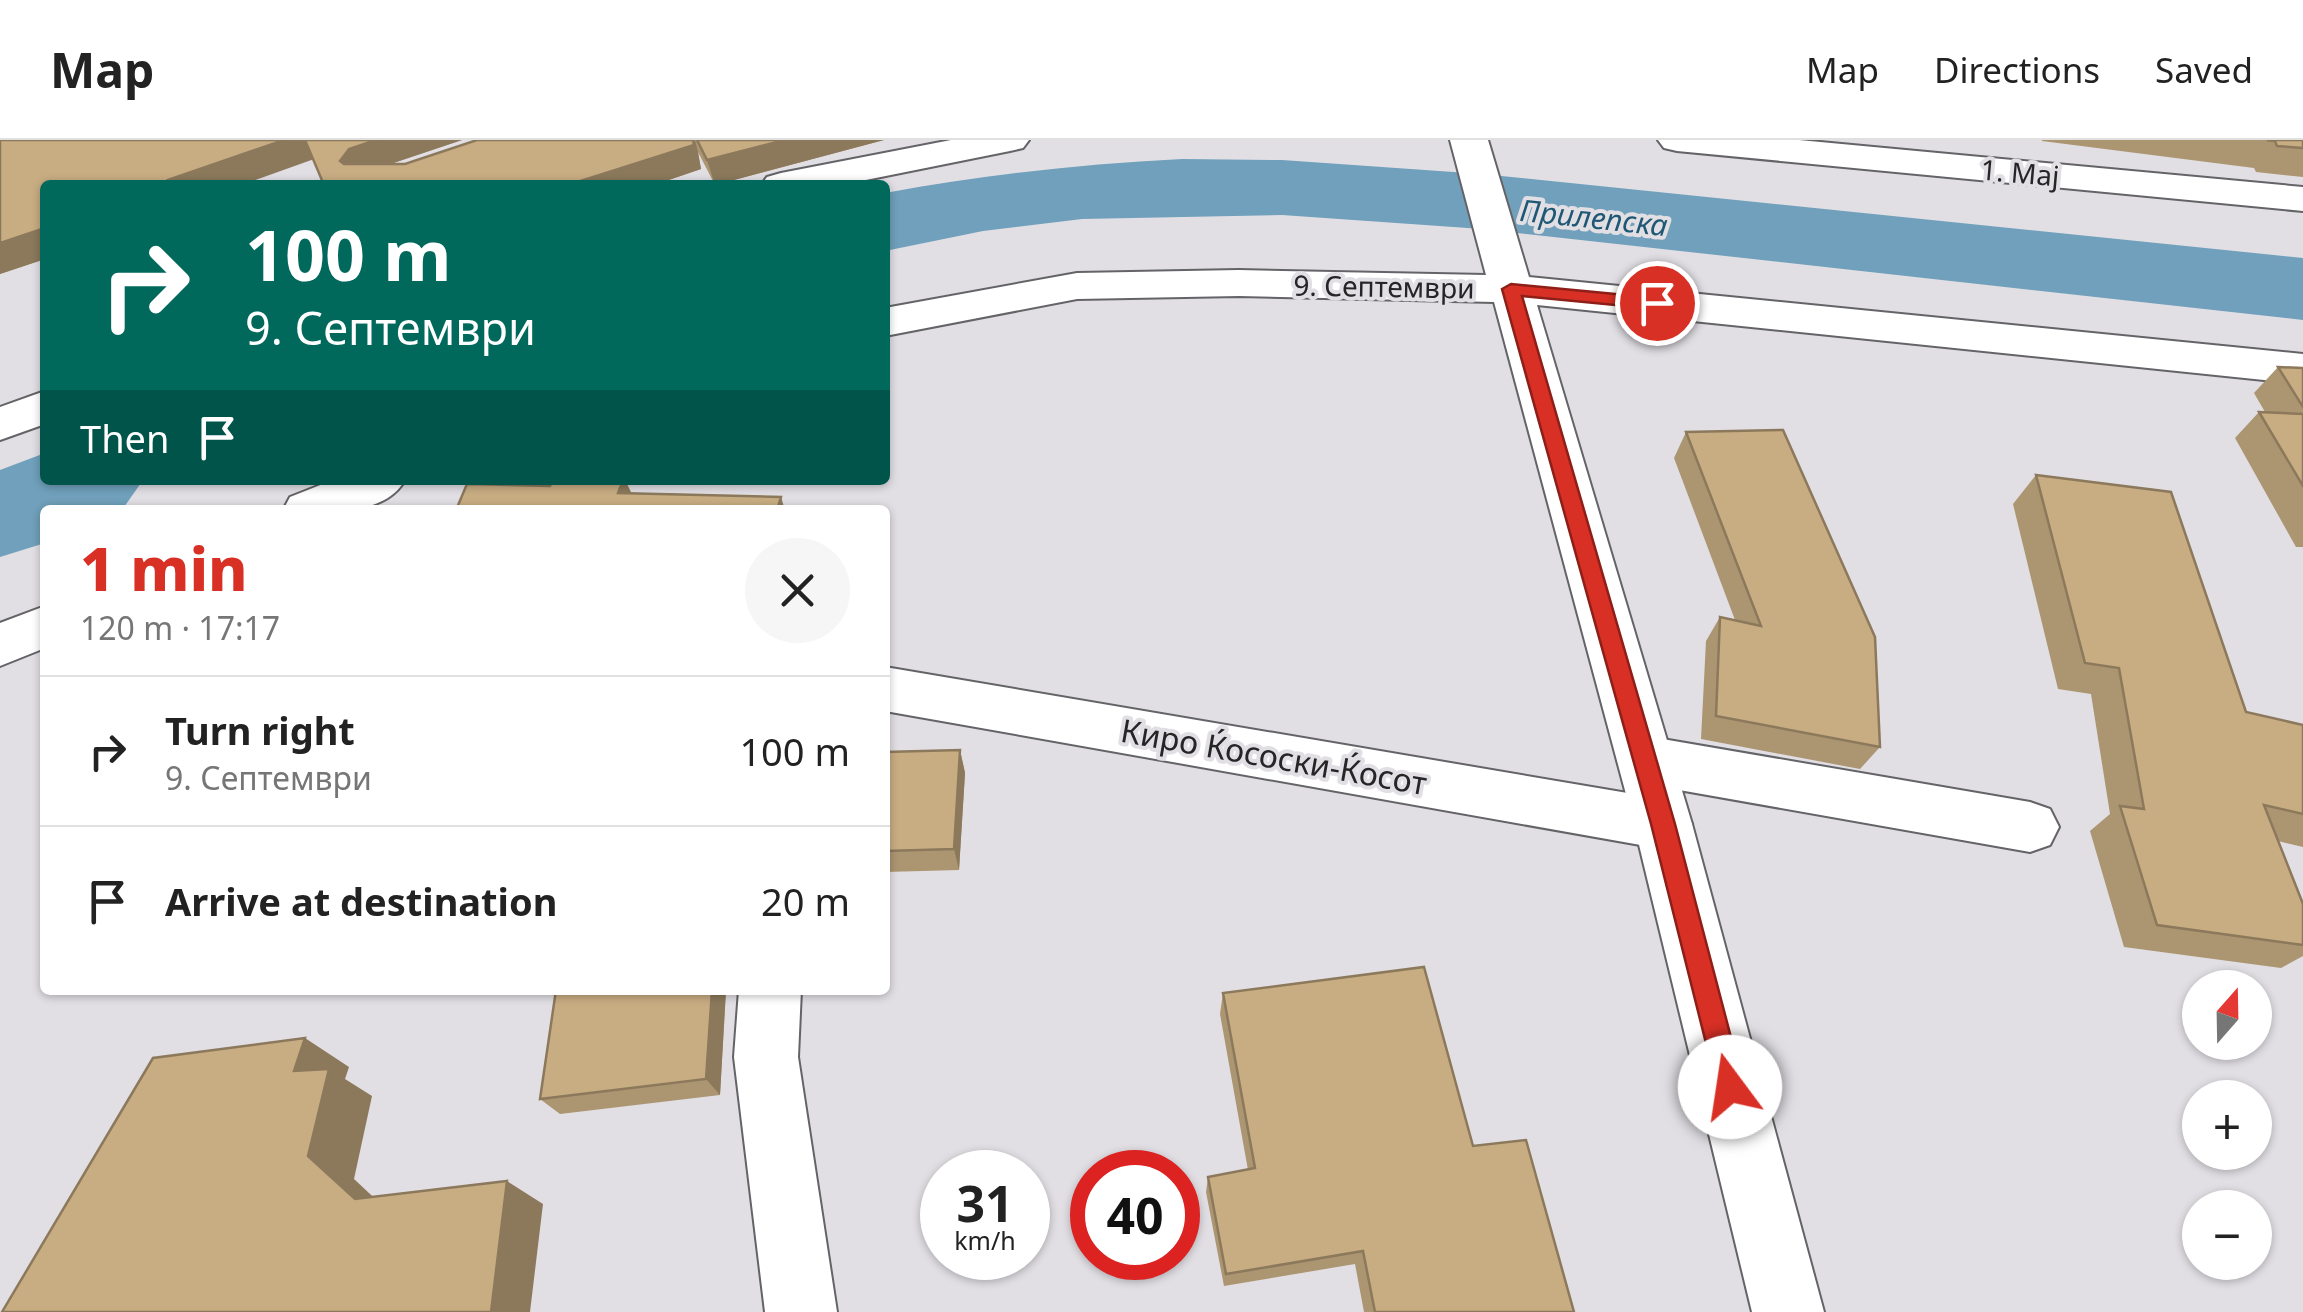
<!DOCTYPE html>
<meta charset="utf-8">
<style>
:root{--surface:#fff;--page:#f6f6f6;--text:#222;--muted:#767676;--line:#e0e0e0;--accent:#d93025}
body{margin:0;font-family:"Noto Sans",sans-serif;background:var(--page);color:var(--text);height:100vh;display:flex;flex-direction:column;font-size:38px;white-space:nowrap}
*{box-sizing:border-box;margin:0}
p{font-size:32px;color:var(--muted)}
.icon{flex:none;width:55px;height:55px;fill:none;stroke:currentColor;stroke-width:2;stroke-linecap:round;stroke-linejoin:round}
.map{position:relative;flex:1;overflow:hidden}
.details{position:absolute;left:40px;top:365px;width:850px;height:490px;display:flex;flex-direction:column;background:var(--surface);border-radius:10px;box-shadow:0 2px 8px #0004}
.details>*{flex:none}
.hud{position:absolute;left:40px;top:40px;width:850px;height:305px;border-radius:10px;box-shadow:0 2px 8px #0004;background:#00695c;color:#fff;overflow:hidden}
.needle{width:65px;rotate:20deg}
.controls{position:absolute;left:2182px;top:830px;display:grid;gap:20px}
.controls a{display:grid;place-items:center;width:90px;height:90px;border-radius:50%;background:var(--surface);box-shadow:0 2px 8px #0004;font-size:50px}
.speed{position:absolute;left:920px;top:1010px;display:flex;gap:20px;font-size:50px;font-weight:700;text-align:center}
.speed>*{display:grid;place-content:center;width:130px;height:130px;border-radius:50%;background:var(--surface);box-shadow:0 2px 8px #0004;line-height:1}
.speed small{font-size:25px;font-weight:400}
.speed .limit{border:15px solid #d22;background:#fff;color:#111}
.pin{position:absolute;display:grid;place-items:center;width:85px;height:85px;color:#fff;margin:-42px;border:5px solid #fff;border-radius:50%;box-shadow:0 2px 10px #0007}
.me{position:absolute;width:110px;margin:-55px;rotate:346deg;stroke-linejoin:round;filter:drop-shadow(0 0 8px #0008)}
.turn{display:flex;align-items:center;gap:35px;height:210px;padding:0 40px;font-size:45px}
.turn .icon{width:130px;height:130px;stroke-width:2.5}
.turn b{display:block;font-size:70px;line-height:85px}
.then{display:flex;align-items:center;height:95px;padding:0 40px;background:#0003;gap:20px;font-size:38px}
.round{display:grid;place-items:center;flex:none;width:105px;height:105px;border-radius:52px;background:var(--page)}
.summary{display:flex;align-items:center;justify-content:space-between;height:170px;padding:0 40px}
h1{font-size:60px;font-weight:800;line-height:75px;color:var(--accent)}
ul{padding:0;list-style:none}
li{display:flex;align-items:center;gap:30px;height:150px;padding:0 40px;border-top:2px solid var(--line)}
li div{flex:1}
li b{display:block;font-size:38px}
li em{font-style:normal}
header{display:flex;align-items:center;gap:60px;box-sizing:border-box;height:140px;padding:0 50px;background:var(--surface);border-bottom:2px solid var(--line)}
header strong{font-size:48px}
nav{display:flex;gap:55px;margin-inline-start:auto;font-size:35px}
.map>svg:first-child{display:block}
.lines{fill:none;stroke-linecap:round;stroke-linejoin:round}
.river{fill:#70a0bb;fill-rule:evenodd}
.minor-casing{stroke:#646367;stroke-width:4}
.tertiary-casing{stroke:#646367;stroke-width:4}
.minor{fill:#fff;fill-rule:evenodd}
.tertiary{fill:#fff;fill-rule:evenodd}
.wall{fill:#ac9571}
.shaded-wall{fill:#8c795c}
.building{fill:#c8ad83;stroke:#8c795c;stroke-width:2.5}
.route{fill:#d93025;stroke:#8d1f18;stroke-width:2.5}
.labels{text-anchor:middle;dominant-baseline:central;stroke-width:8;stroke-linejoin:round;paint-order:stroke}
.far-street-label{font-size:28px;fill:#252526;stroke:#e1dfe4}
.far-water-label{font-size:30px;font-style:italic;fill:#1e5874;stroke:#e1dfe4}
.street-label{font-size:32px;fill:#252526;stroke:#e1dfe4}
</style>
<header>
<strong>Map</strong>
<nav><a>Map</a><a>Directions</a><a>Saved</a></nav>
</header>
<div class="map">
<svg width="2303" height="1172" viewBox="0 0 2303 1172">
<rect width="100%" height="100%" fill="#e1dfe4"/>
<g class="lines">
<path class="river" d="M 1182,19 L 1282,20 L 1482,34 L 2303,118 L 2303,180 L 1482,89 L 1282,75 L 1082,79 L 983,91 L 885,111 L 885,53 C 984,35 1081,24 1182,19 Z
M 45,313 L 45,340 L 143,340 L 122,370 L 45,370 L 45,403 L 0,417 L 0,330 Z"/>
<g class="minor-casing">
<path id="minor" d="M 885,527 L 1663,659 L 1683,666 L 1692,684 L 1683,702 L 1663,709 L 885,571 Z
M 1645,596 L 2030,662 L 2050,669 L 2059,687 L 2050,705 L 2030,712 L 1645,644 L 1625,637 L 1617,620 L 1625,603 Z
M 739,850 L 801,850 L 798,917 L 837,1172 L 765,1172 L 734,917 Z"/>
</g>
<g class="tertiary-casing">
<path id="tertiary" d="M 951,0 L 1029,0 L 1023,8 L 1010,11 L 841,45 L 761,45 L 767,37 L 781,33 Z
M 1450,0 L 1488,0 L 1529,137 L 2303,214 L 2303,244 L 1537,165 L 1692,684 L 1824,1172 L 1752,1172 L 1634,684 L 1494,162 L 1239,156 L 1077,159 L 885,196 L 885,168 L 1077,133 L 1239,130 L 1486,135 Z
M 1658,0 L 1799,0 L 2303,47 L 2303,71 L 1677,11 L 1664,8 Z
M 45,251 L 45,284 L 0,300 L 0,267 Z
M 333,340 L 405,340 C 383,379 321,370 283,370 L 290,357 Z
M 45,466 L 45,508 L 0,526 L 0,483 Z"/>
</g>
<use href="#minor" class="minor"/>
<use href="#tertiary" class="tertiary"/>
</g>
<path class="wall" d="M 0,0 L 462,0 L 391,24 L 405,24 L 477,0 L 884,0 L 715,45 L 698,12 L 701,29 L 654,45 L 324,45 L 314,19 L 45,45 L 45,119 L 0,134 Z
M 2042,0 L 2303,0 L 2303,37 L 2256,32 L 2254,28 L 2042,1 Z
M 2278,227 L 2303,228 L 2303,407 L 2296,407 L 2235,298 L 2259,272 L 2265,272 L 2254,253 Z
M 1686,292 L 1880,607 L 1860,629 L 1701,599 L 1706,501 L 1720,477 L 1735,480 L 1674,318 Z
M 2036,335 L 2246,572 L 2303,585 L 2303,707 L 2278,701 L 2303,764 L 2303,816 L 2281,828 L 2124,807 L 2090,691 L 2110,674 L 2091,554 L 2058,549 L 2013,364 Z
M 960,610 L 965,633 L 959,730 L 885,732 L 885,612 Z
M 556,850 L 726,850 L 720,955 L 560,974 L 540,959 Z
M 1223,853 L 1473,1006 L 1574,1172 L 1364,1172 L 1355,1124 L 1224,1146 L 1206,1052 L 1208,1037 L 1248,1030 L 1220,874 Z"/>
<path class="shaded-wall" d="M 284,0 L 306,0 L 317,18 L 241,45 L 171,45 L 168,40 Z
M 376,0 L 462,0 L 363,33 L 354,45 L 340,21 L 349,9 Z
M 693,0 L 695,0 L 698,12 L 701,29 L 654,45 L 568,45 Z
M 785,0 L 884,0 L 715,45 L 707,20 Z
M 45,88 L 45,119 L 0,134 L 0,103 Z
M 623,340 L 625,340 L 636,362 L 618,353 Z
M 781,357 L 785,370 L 777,370 Z
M 960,610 L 965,633 L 959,730 L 954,709 Z
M 712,850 L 726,850 L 720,955 L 706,939 Z
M 305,898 L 349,927 L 345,939 L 372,956 L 354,1039 L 399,1081 L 355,1059 L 308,1016 L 294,931 Z
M 507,1041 L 543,1064 L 530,1172 L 491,1172 Z"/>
<path class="building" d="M 0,0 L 284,0 L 168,40 L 171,45 L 45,45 L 45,88 L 0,103 Z
M 305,0 L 376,0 L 349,9 L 340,21 L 344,24 L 405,24 L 477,0 L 693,0 L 694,5 L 568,45 L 324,45 Z
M 697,0 L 785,0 L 707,20 Z
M 2267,0 L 2303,0 L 2303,8 L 2277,6 L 2275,1 Z
M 2278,227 L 2303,228 L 2303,267 Z
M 2259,272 L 2303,274 L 2303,346 Z
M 1783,290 L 1875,497 L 1880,607 L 1716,576 L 1720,477 L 1761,486 L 1686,292 Z
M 2036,335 L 2171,352 L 2246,572 L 2303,585 L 2303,674 L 2264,665 L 2303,764 L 2303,805 L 2157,785 L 2120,666 L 2144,669 L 2119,528 L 2085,523 Z
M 553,340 L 623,340 L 618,353 L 781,357 L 777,370 L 456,370 L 467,344 L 550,346 Z
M 960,610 L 954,709 L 885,711 L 885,612 Z
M 1424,827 L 1473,1006 L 1526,1000 L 1574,1172 L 1375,1172 L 1363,1111 L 1226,1134 L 1208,1037 L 1255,1028 L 1223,853 Z
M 556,850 L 712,850 L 706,939 L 540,959 Z
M 305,898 L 294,931 L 329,929 L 308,1016 L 355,1059 L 507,1041 L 491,1172 L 2,1172 L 153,918 Z"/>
<path class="route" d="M 1511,144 L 1657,158 L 1666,163 L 1657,169 L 1522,156 L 1675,684 L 1744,947 L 1740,956 L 1730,960 L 1721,956 L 1717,947 L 1651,684 L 1502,149 Z"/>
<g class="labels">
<g class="far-street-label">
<text transform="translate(2020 32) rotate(5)">1. Мај</text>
<text transform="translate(1384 146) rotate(1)">9. Септември</text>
</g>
<g class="far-water-label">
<text transform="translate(1594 77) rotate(6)">Прилепска</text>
</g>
<g class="street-label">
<text transform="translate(1274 616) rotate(10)">Киро Ќососки-Ќосот</text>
</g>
</g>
</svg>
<div class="controls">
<a><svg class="needle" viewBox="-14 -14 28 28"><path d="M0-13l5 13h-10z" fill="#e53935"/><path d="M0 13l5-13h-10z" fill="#767676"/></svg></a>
<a>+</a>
<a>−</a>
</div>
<div class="speed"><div>31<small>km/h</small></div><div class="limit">40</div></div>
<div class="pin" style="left:1657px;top:163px;background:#d93025"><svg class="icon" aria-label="arrive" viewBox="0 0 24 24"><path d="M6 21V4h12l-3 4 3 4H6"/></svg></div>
<svg class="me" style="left:1730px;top:947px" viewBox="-20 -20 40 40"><circle r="19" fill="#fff"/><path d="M0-13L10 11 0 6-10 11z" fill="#d93025"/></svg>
<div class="hud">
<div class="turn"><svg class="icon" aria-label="right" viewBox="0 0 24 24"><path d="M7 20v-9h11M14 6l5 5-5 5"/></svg><div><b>100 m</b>9. Септември</div></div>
<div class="then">Then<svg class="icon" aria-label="arrive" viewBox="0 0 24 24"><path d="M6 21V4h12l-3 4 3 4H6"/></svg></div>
</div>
<section class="details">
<div class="summary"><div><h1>1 min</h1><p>120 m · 17:17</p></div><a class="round"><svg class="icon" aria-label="close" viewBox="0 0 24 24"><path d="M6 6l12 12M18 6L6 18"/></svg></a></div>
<ul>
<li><svg class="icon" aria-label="right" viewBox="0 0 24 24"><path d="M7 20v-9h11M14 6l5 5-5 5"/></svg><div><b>Turn right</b><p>9. Септември</p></div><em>100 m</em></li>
<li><svg class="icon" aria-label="arrive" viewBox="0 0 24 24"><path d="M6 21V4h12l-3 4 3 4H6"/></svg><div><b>Arrive at destination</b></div><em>20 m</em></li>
</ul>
</section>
</div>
